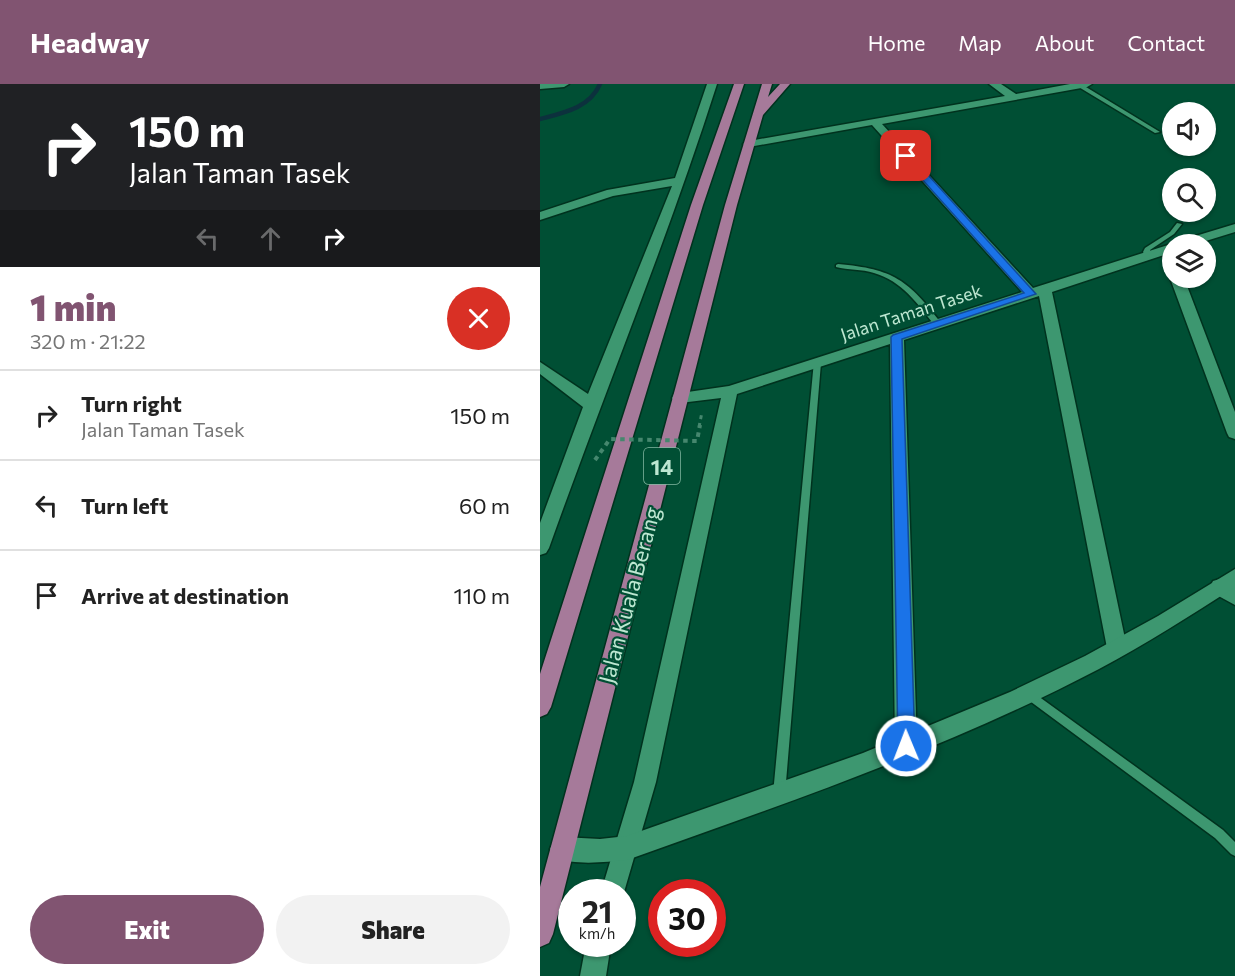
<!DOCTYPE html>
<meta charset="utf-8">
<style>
:root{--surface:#fff;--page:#f2f2f2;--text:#222;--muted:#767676;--line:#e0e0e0;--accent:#815471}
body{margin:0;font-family:Commissioner,sans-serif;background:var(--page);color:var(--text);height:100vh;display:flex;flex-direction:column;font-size:22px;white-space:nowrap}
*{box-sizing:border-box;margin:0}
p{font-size:20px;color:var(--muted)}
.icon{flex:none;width:33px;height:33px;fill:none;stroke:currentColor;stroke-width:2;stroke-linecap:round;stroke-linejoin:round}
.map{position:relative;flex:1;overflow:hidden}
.panel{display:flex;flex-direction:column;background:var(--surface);width:540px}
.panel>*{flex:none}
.guide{background:#202124;color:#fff;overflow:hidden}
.fabs{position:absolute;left:622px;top:18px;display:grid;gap:12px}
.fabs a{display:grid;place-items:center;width:54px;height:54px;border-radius:50%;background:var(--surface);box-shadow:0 2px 4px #0004;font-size:30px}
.speed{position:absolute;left:18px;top:795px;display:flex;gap:12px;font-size:30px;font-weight:700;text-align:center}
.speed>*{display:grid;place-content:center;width:78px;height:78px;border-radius:50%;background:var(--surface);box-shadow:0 2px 4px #0004;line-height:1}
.speed small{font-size:15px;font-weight:400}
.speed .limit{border:9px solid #d22;background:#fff;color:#111}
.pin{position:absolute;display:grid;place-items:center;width:51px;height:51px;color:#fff;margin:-26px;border-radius:12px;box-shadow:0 3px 9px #0006}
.me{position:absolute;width:66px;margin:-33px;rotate:359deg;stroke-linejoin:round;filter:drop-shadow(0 0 4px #0008)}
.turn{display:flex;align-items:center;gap:21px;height:126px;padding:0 30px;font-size:27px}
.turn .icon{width:78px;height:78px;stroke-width:2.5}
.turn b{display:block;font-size:42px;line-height:51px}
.lanes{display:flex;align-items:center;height:57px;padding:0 30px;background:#0003;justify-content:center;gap:30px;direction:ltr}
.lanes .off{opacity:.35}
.round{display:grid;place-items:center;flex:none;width:63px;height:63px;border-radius:32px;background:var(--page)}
.head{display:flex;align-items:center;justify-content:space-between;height:102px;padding:0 30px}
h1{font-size:36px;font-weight:800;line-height:45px;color:var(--accent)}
.button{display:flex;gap:12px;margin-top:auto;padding:12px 30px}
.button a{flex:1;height:69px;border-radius:36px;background:var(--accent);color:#fff;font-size:24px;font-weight:800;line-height:69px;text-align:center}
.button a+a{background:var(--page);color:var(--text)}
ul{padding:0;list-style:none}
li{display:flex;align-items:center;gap:18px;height:90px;padding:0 30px;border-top:2px solid var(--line)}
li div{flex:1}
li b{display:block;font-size:22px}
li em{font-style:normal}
header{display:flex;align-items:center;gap:36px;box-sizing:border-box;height:84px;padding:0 30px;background:var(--accent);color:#fff}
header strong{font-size:28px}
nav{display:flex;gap:33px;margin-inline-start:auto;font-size:21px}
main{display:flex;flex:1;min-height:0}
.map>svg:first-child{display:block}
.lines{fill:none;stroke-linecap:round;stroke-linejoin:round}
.stream{stroke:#0c313d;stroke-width:4.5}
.service-casing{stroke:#00321e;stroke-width:3}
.minor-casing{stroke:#00321e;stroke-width:3}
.tertiary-casing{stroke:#00321e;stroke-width:3}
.trunk-casing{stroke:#00321e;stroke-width:3}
.service{fill:#3d9770;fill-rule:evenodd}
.minor{fill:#3d9770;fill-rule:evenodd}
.tertiary{fill:#3d9770;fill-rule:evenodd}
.trunk{fill:#a67a9a;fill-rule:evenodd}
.path-bridge-far1{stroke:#45876e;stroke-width:3;stroke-dasharray:4 4;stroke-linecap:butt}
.path-bridge{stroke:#45876e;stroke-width:4;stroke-dasharray:4.5 4.5;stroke-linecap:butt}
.route{fill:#1a73e8;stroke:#114b97;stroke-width:1.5}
.labels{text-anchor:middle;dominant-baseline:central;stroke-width:4.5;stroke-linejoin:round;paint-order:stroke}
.far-street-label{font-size:18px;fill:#bde7d1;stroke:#004f34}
.shield{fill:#004f34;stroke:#84b9a2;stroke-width:1.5}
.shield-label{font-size:21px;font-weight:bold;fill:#bde7d1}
.street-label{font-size:22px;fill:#bde7d1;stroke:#004f34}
</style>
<header>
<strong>Headway</strong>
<nav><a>Home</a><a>Map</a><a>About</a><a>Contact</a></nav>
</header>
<main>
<section class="panel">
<div class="guide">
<div class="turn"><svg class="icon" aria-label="right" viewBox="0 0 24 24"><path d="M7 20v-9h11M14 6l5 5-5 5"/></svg><div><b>150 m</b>Jalan Taman Tasek</div></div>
<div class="lanes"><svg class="icon off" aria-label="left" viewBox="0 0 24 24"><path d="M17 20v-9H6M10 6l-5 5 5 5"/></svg><svg class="icon off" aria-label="ahead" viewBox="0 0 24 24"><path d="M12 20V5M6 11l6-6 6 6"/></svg><svg class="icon" aria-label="right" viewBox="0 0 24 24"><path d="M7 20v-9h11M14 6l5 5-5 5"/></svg></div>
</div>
<div class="head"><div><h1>1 min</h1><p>320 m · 21:22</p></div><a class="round" style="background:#d93025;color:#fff"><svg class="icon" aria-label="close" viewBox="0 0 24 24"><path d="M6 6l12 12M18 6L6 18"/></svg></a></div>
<ul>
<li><svg class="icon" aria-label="right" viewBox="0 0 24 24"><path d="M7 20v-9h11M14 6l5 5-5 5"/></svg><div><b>Turn right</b><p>Jalan Taman Tasek</p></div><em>150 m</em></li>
<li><svg class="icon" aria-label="left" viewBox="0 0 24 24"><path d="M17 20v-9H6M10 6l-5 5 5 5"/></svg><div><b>Turn left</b></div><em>60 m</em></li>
<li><svg class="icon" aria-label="arrive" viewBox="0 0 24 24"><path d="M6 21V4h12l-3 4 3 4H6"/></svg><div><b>Arrive at destination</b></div><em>110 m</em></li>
</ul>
<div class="button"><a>Exit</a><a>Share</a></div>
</section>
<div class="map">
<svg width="695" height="892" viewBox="0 0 695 892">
<rect width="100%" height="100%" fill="#004f34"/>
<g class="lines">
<path class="stream" d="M 0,35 C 23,29 50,24 60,0"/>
<g class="service-casing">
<path id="service" d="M 537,0 L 541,0 L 620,48 L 615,49 L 537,2 Z
M 637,139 L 642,140 L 634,150 L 610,166 L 611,172 L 606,173 L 603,168 L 605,164 L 630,148 Z
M 298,180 C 354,185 368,196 402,240 L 398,242 L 395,242 C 378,220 362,197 334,189 C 322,185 308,186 296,183 L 296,181 Z
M 274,277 L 277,277 L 281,279 L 245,710 L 243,714 L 239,716 L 235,714 L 233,710 Z
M 487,604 L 683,746 L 695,758 L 695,772 L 691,770 L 675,754 L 483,612 L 482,609 L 483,606 Z"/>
</g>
<g class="minor-casing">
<path id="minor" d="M 0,0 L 29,0 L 24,3 L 0,5 Z
M 167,0 L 177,0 C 127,157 64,309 9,464 L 6,469 L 0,471 L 0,439 L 43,323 L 0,290 L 0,278 L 48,310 L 132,102 L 73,112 L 0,136 L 0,128 L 67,106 L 135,94 Z
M 449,0 L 461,0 L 476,10 L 530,0 L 552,0 L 547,3 L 342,40 L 493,204 L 628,161 L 635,160 L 633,168 L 512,208 L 587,564 L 584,570 L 577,573 L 570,570 L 567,564 L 499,212 L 364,256 L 377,662 L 374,669 L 366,672 L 358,669 L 355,662 L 350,260 L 197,310 L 116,698 L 82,815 L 82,808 L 61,808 L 94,698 L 181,314 L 140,319 L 134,318 L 132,314 L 134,310 L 189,302 L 482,208 L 332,41 L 209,63 L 203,60 L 209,57 L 465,12 Z
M 695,140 L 695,148 L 656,160 L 638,160 L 639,157 Z
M 632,191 L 633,194 L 644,194 L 695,328 L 695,355 L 689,353 L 687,349 L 630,194 Z
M 680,495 L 695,503 L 695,521 L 673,509 L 670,503 L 673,497 Z
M 46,860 L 71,860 L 66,892 L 40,892 Z"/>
</g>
<g class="tertiary-casing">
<path id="tertiary" d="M 695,485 L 695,503 C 650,532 606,560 559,585 C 408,664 247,719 87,776 C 64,778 36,782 14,773 L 10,765 L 14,757 L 22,753 L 60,755 L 87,752 L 323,669 L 470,608 L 545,572 L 618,532 Z"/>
</g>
<g class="trunk-casing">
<path id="trunk" d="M 194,0 L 204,0 L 163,121 L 11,623 L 7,630 L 0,633 L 0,590 L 151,121 Z
M 222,0 L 232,0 L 228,13 L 240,0 L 250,0 L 223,31 L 197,121 L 13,850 L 9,859 L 0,863 L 0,803 L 185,121 Z"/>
</g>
<use href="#service" class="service"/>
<use href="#minor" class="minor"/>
<use href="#tertiary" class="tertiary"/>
<use href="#trunk" class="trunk"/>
<path class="path-bridge-far1" d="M 159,343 L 162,328"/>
<path class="path-bridge" d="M 55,376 L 70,355 L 157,357 L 160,341"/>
</g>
<path class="route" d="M 363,70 L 369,70 L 496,210 L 362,255 L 375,662 L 372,667 L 366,670 L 360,667 L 358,662 L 351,253 L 353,251 L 484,209 L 363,74 Z"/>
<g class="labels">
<g class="far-street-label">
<text transform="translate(371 228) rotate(-18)">Jalan Taman Tasek</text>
</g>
<rect class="shield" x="104" y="364" width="36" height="36" rx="4.5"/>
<g class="shield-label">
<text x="122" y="382">14</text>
</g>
<g class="street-label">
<text transform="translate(89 511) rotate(-75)">Jalan Kuala Berang</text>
</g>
</g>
</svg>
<div class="fabs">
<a><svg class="icon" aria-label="sound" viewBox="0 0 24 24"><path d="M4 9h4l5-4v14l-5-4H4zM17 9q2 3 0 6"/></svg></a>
<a><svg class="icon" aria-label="search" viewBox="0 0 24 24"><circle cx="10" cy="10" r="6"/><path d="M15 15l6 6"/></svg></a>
<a><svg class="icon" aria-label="layers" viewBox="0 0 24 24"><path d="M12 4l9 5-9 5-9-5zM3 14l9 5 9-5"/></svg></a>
</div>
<div class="speed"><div>21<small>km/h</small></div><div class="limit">30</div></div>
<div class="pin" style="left:366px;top:72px;background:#d93025"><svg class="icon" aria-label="arrive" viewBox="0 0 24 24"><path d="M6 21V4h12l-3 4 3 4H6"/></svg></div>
<svg class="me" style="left:366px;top:662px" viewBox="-20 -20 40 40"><circle r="17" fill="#1a73e8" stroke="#fff" stroke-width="3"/><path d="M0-11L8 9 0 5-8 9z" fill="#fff"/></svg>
</div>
</main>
